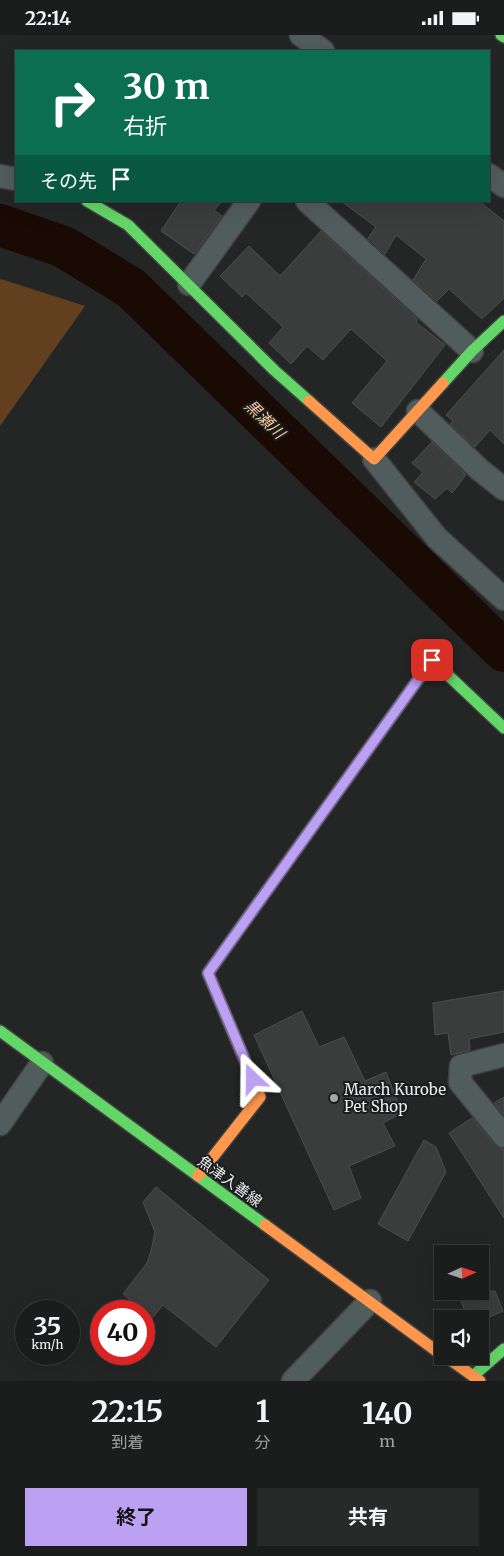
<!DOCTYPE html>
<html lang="ja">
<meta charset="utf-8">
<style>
:root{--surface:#1b1c1c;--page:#282929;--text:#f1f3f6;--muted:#a0a1a3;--line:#393a3b;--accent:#bca0f2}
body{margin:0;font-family:Merriweather,"Noto Sans JP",serif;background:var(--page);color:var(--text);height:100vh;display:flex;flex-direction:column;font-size:19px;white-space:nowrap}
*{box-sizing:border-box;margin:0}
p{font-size:16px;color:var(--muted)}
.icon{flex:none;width:28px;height:28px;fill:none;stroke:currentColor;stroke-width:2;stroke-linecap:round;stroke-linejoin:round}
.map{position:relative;height:1346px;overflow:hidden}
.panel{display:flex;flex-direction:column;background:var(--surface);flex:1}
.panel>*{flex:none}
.banner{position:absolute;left:15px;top:15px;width:475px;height:152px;border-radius:0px;box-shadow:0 5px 20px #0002,0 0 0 1px var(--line);background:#0b6e4f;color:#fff;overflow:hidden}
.needle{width:32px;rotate:87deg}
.buttons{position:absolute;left:434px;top:1210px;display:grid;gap:10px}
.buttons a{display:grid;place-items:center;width:55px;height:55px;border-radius:0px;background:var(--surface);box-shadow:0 5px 20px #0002,0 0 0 1px var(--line);font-size:25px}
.speed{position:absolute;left:15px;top:1265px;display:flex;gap:10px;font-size:25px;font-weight:700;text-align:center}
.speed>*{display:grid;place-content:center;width:65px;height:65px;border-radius:50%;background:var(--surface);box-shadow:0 5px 20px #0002,0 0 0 1px var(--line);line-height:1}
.speed small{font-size:12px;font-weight:400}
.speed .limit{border:8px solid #d22;background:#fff;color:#111}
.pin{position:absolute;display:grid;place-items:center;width:42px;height:42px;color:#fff;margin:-21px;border-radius:10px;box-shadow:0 2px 8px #0006}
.me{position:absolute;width:55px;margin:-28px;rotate:337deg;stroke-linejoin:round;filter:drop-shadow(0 0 4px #0008)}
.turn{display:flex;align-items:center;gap:18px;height:105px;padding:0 25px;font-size:22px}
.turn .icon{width:65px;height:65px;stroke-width:2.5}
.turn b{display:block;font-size:35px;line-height:42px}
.then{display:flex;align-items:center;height:48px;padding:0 25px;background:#0003;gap:10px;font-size:19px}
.eta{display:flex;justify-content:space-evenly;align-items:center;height:85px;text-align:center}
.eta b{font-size:30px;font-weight:700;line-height:35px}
.cta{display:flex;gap:10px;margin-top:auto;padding:10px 25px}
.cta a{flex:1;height:58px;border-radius:0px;background:var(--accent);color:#111;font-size:20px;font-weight:700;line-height:58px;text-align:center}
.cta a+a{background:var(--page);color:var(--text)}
.status{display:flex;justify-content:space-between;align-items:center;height:35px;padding:0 25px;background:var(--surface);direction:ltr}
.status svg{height:14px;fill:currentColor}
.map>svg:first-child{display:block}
.green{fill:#623f1e}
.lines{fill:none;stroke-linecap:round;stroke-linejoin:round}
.river{stroke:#190b03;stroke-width:42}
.building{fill:#3b3c3c;stroke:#4d4e4e}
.street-casing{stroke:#404241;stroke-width:25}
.fast-casing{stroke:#404241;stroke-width:14}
.slow-casing{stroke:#404241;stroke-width:14}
.street{stroke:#515d5c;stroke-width:22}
.fast{stroke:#63d668;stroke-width:11}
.slow{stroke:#ff974d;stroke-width:11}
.route-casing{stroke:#7a689d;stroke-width:12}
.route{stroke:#bca0f2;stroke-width:9}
.poi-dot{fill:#a5a7a6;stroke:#1a1d1d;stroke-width:2}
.labels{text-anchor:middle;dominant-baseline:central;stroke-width:4;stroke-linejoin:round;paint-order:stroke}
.poi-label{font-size:15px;fill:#eaecec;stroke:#1a1d1d;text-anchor:start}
.street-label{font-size:15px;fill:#eaecec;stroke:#1a1d1d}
.water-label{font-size:16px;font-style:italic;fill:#fecba3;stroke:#1a1d1d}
</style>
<div class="status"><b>22:14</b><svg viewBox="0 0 49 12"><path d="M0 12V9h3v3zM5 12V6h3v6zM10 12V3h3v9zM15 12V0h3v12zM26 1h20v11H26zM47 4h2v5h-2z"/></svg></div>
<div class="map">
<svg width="504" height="1346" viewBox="0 0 504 1346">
<rect width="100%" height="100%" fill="#242625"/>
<path class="green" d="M 1,244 L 85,271 L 0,391 L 0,245 Z"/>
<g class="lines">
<path class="river" d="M 0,190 L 64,212 L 131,253 L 504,616"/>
</g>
<path class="building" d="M 181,166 L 222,166 L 214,175 L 222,181 L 194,219 L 161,196 Z
M 341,166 L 479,166 L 504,186 L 504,263 L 482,284 L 449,254 L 437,266 L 413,245 L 426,224 L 396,200 L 385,219 L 368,203 L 376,192 Z
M 321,196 L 418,285 L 416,287 L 445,310 L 381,392 L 352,368 L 387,326 L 351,294 L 323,325 L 307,311 L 291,329 L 269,308 L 283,292 L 246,258 L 242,262 L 220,241 L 249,211 L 280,241 Z
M 504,315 L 504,409 L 490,395 L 475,412 L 450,389 L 453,386 L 446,380 Z
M 432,407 L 466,440 L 452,458 L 447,453 L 435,464 L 414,447 L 423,437 L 412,428 Z
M 504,956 L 504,997 L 469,1004 L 470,1015 L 451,1020 L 448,998 L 435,1000 L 433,968 Z
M 302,976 L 319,1012 L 344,1002 L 365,1046 L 386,1037 L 402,1078 L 383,1088 L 395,1111 L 349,1131 L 361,1163 L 334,1175 L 254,1000 Z
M 504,1062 L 504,1080 L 494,1068 Z
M 472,1083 L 494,1109 L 504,1114 L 504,1183 L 449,1098 Z
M 424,1105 L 436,1112 L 446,1137 L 408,1206 L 378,1189 Z
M 156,1152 L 269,1245 L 216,1312 L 163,1270 L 152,1283 L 123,1259 L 147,1228 L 151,1216 L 155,1197 L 143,1167 Z
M 457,1256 L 495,1256 L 503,1276 L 485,1284 L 468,1284 Z"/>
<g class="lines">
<g class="street-casing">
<path id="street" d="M 301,0 L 323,16
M 489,140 L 504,151
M 0,141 L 16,144
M 307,166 L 472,316
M 189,249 L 249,166
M 418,376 L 480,435 L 504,454
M 374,424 L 437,503 L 504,564
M 504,1020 L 461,1031 L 460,1047 L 504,1101
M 0,1089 L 42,1028
M 293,1346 L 370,1266"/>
</g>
<g class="fast-casing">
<path id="fast" d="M 501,0 L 504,2
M 87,166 L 128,190 L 274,335 L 309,366
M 443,348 L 472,316 L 504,286
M 253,875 L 432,625 L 504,693
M 0,996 L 265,1190
M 473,1341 L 504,1314"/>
</g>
<g class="slow-casing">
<path id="slow" d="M 309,366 L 374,424 L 443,348
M 198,1141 L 260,1062 L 208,938 L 253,875
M 265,1190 L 442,1320
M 445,1321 L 480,1346"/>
</g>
<use href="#street" class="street"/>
<use href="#fast" class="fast"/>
<use href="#slow" class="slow"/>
</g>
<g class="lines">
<g class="route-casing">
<path id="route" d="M 253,1044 L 208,938 L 432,625"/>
</g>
<use href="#route" class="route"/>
</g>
<circle class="poi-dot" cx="334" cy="1063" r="5"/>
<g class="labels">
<g class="poi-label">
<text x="344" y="1054">March Kurobe<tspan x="344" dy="17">Pet Shop</tspan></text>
</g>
<g class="street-label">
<text transform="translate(230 1146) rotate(36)">魚津入善線</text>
</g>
<g class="water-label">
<text transform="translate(265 384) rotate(44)">黒瀬川</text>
</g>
</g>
</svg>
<div class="buttons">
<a><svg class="needle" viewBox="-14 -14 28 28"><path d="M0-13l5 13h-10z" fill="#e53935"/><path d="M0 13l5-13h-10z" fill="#a0a1a3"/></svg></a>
<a><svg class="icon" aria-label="sound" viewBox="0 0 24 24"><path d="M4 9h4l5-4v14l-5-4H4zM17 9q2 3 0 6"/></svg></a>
</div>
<div class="speed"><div>35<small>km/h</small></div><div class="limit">40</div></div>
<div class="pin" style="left:432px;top:625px;background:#d93025"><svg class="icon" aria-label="arrive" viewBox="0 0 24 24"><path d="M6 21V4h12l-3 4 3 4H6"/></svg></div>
<svg class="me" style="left:253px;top:1044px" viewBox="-20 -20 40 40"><path d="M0-17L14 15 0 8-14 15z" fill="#bca0f2" stroke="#fff" stroke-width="4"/></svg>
<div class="banner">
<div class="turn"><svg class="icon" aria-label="right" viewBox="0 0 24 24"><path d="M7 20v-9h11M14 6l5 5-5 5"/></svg><div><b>30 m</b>右折</div></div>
<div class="then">その先<svg class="icon" aria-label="arrive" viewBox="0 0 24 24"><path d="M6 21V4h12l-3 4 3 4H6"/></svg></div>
</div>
</div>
<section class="panel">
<div class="eta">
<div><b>22:15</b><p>到着</p></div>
<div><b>1</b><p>分</p></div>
<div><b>140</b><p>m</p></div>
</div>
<div class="cta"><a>終了</a><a>共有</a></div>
</section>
